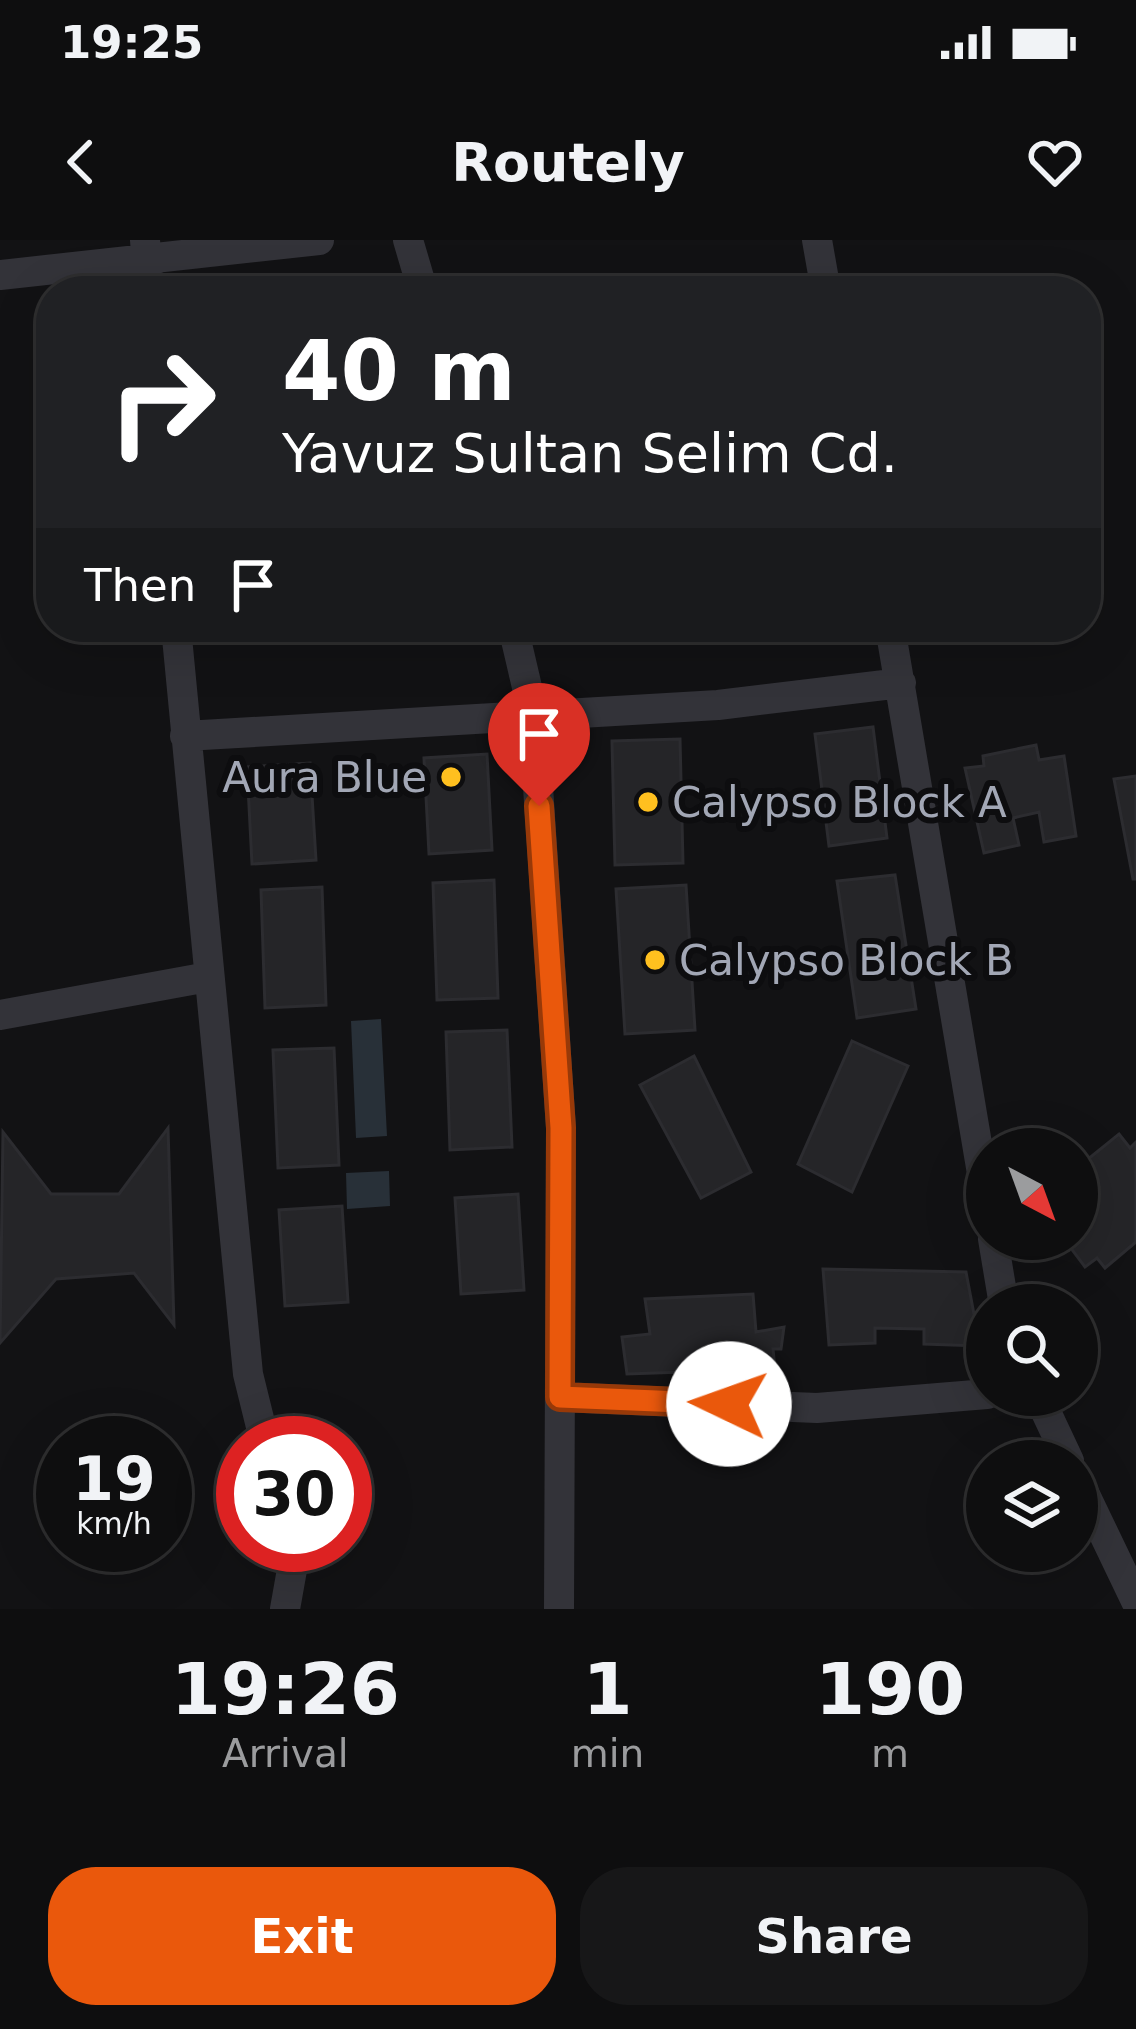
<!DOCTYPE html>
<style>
:root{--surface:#0e0e0f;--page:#171718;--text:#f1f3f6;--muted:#9b9c9e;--line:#2e2e2f;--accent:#ea580c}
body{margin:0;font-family:"DejaVu Sans",sans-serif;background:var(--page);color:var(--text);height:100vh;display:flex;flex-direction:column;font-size:45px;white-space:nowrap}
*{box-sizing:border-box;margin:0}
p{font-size:39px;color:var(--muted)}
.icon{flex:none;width:66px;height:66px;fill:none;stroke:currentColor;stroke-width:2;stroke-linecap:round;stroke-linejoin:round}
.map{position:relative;height:1369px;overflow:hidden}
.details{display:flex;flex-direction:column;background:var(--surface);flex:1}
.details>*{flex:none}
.top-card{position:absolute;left:36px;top:36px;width:1065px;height:366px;border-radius:48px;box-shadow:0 12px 48px #0002,0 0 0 3px var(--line);background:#202124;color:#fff;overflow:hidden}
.needle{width:78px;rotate:139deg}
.controls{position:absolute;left:966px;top:888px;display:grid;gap:24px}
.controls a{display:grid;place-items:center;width:132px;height:132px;border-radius:50%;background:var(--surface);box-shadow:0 12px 48px #0002,0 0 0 3px var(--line);font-size:60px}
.speed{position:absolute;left:36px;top:1176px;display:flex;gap:24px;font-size:60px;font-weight:700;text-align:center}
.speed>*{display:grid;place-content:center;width:156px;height:156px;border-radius:50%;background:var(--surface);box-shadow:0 12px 48px #0002,0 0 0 3px var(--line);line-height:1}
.speed small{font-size:30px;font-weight:400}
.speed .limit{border:18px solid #d22;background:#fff;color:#111}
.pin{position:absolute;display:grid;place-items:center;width:102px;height:102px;color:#fff;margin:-123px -51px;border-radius:50% 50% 50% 0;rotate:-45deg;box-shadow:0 0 12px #0007}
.pin .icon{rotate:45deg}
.me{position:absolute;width:132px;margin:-66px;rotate:273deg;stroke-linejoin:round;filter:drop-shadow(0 0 9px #0008)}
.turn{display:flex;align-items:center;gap:42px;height:252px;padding:0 48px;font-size:54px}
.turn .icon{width:156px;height:156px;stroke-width:2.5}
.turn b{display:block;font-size:84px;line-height:102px}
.then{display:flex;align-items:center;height:114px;padding:0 48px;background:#0003;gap:24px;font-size:45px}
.eta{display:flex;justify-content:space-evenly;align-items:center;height:204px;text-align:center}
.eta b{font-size:72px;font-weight:700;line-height:84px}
.button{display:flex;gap:24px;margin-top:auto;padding:24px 48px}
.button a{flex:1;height:138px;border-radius:48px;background:var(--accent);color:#fff;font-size:48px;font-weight:700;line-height:138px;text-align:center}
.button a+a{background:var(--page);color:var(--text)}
.status{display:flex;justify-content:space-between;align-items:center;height:84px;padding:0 60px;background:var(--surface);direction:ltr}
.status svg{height:33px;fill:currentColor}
header{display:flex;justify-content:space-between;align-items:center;height:156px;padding:0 48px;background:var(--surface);font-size:54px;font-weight:700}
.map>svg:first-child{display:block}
.water{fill:#283038}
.building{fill:#252528;stroke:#2c2c30;stroke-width:3}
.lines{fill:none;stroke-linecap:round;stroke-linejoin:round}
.street{stroke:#333339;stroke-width:30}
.route-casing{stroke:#983908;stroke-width:30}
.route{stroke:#ea580c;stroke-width:21}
.poi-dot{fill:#ffc01f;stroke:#0d0d0f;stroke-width:4.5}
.labels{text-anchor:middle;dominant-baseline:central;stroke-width:12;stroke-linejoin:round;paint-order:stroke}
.poi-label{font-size:42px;fill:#a2a7b5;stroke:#0d0d0f;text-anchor:start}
</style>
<div class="status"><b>19:25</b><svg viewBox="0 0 49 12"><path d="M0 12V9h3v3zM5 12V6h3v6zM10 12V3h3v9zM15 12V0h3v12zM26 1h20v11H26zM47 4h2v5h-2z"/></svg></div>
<header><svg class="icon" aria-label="back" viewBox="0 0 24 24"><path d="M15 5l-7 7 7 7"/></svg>Routely<svg class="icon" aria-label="heart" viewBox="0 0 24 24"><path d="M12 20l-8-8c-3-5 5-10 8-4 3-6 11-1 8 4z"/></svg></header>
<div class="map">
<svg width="1136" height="1369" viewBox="0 0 1136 1369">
<rect width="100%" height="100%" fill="#121214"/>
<path class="water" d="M 381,779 L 387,896 L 356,898 L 351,781 Z
M 389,931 L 390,966 L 347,969 L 346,933 Z"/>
<path class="building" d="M 873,487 L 887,598 L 829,606 L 815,494 Z
M 680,499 L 683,623 L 615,625 L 612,501 Z
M 1036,505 L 1039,520 L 1064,516 L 1076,596 L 1044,602 L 1039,572 L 1013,578 L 1019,605 L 984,613 L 965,528 L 984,526 L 983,516 Z
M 487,514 L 492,610 L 429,614 L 424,518 Z
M 310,523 L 316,620 L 252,624 L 247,527 Z
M 1136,536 L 1136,639 L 1133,639 L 1114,539 Z
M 895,635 L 916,769 L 857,778 L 837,641 Z
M 494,640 L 498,758 L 437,760 L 433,643 Z
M 686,645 L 695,790 L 625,794 L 616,649 Z
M 322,647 L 326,765 L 265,768 L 261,650 Z
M 507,790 L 512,907 L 450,910 L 446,792 Z
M 852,801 L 908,826 L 852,952 L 798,924 Z
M 334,808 L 339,925 L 278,928 L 273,810 Z
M 694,816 L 751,932 L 701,958 L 640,845 Z
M 168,888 L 174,1085 L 134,1033 L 56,1039 L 0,1103 L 3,892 L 51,954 L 119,954 Z
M 1119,894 L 1130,908 L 1136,902 L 1136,1002 L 1105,1028 L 1097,1018 L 1085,1027 L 1064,999 L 1077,999 L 1077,928 Z
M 518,954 L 524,1050 L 461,1054 L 455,958 Z
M 342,966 L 348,1062 L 285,1066 L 279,970 Z
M 823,1029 L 966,1032 L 980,1106 L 924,1104 L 924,1089 L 875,1088 L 875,1103 L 829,1105 Z
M 753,1054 L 756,1092 L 784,1087 L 781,1109 L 773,1109 L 775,1129 L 627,1134 L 622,1097 L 650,1094 L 645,1059 Z"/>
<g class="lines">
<path class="street" d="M 145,0 L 149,51
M 408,0 L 423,51
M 817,0 L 826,51
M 0,35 L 319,0
M 176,387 L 248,1134 L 265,1203
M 513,387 L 533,473 L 561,888 L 559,1369
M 890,387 L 987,963
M 185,496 L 718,465 L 901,443
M 0,775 L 208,737
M 993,999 L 1004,1065
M 1038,1155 L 1069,1221
M 560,1157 L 817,1168 L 987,1154
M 1077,1238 L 1136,1361
M 285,1369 L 293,1324 L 289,1305"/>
</g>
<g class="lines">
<g class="route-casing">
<path id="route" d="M 539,566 L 561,888 L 560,1157 L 729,1164"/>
</g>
<use href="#route" class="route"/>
</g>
<g class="poi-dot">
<circle cx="451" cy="537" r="12"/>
<circle cx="648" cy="562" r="12"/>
<circle cx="655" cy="720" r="12"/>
</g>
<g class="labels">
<g class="poi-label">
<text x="427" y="537" text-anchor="end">Aura Blue</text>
<text x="672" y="562">Calypso Block A</text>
<text x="679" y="720">Calypso Block B</text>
</g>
</g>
</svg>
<div class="controls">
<a><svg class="needle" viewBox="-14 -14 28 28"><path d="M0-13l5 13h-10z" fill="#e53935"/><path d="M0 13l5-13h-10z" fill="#9b9c9e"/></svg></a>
<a><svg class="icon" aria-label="search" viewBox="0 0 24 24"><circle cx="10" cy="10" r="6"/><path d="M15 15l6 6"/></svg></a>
<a><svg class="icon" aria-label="layers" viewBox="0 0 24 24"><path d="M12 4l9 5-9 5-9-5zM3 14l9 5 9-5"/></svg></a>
</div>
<div class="speed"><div>19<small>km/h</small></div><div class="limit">30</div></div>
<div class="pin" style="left:539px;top:566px;background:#d93025"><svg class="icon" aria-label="arrive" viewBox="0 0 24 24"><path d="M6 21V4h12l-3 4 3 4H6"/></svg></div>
<svg class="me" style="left:729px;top:1164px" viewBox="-20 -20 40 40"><circle r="19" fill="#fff"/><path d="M0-13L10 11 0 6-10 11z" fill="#ea580c"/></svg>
<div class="top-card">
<div class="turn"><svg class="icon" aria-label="right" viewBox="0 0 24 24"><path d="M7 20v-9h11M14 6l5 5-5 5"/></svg><div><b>40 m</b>Yavuz Sultan Selim Cd.</div></div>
<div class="then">Then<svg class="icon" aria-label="arrive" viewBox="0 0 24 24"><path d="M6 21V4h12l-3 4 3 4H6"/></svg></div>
</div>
</div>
<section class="details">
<div class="eta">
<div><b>19:26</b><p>Arrival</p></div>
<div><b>1</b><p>min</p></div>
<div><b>190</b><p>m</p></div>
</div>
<div class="button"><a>Exit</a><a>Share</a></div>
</section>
